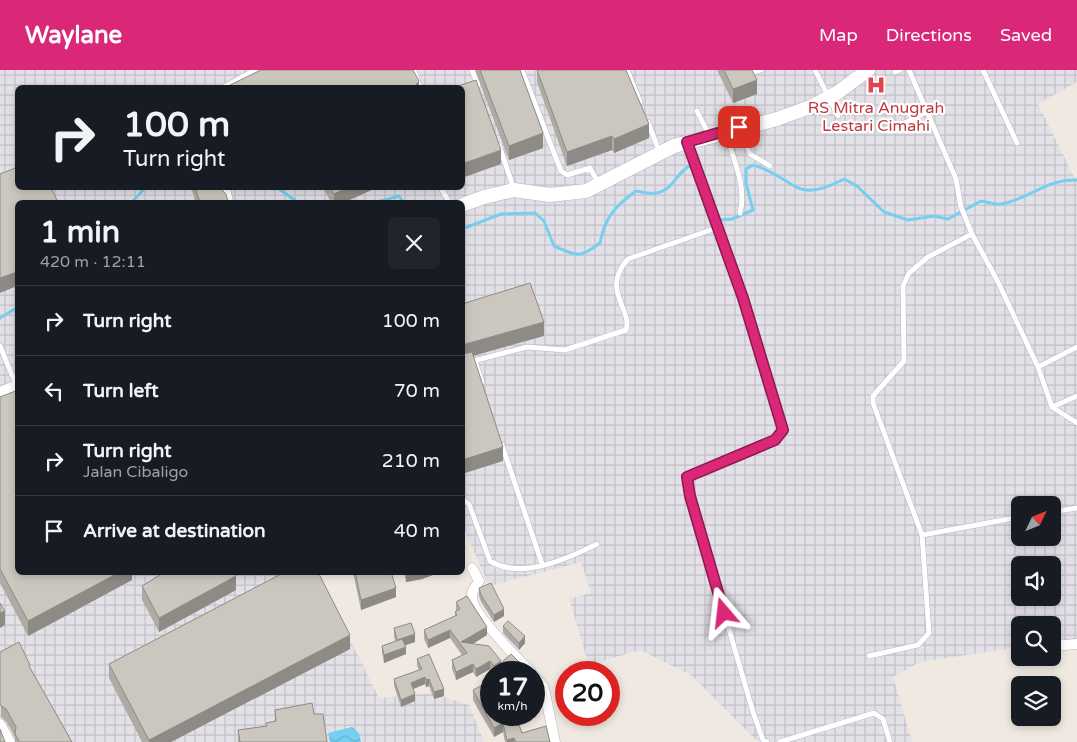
<!DOCTYPE html>
<meta charset="utf-8">
<style>
:root{--surface:#171b24;--page:#20242c;--text:#f1f3f6;--muted:#9ea1a6;--line:#363941;--accent:#db2777}
body{margin:0;font-family:"Varela Round",sans-serif;background:var(--page);color:var(--text);height:100vh;display:flex;flex-direction:column;font-size:19px;white-space:nowrap}
*{box-sizing:border-box;margin:0}
p{font-size:16px;color:var(--muted)}
.icon{flex:none;width:28px;height:28px;fill:none;stroke:currentColor;stroke-width:2;stroke-linecap:round;stroke-linejoin:round}
.map{position:relative;flex:1;overflow:hidden}
.sheet{position:absolute;left:15px;top:130px;width:450px;height:375px;display:flex;flex-direction:column;background:var(--surface);border-radius:8px;box-shadow:0 2px 8px #0003}
.sheet>*{flex:none}
.top-card{position:absolute;left:15px;top:15px;width:450px;height:105px;border-radius:8px;box-shadow:0 2px 8px #0003;background:#171b24;color:var(--text);overflow:hidden}
.needle{width:32px;rotate:47deg}
.tools{position:absolute;left:1011px;top:426px;display:grid;gap:10px}
.tools a{display:grid;place-items:center;width:50px;height:50px;border-radius:8px;background:var(--surface);box-shadow:0 2px 8px #0003;font-size:25px}
.speed{position:absolute;left:480px;top:591px;display:flex;gap:10px;font-size:25px;font-weight:700;text-align:center}
.speed>*{display:grid;place-content:center;width:65px;height:65px;border-radius:50%;background:var(--surface);box-shadow:0 2px 8px #0003;line-height:1}
.speed small{font-size:12px;font-weight:400}
.speed .limit{border:8px solid #d22;background:#fff;color:#111}
.pin{position:absolute;display:grid;place-items:center;width:42px;height:42px;color:#fff;margin:-21px;border-radius:10px;box-shadow:0 2px 8px #0006}
.me{position:absolute;width:55px;margin:-28px;rotate:343deg;stroke-linejoin:round;filter:drop-shadow(0 0 4px #0008)}
.turn{display:flex;align-items:center;gap:18px;height:105px;padding:0 25px;font-size:22px}
.turn .icon{width:65px;height:65px;stroke-width:2.5}
.turn b{display:block;font-size:35px;line-height:42px}
.round{display:grid;place-items:center;flex:none;width:52px;height:52px;border-radius:8px;background:var(--page)}
.head{display:flex;align-items:center;justify-content:space-between;height:85px;padding:0 25px}
h1{font-size:30px;font-weight:800;line-height:38px}
ul{padding:0;list-style:none}
li{display:flex;align-items:center;gap:15px;height:70px;padding:0 25px;border-top:1px solid var(--line)}
li div{flex:1}
li b{display:block;font-size:19px}
li em{font-style:normal}
header{display:flex;align-items:center;gap:30px;box-sizing:border-box;height:70px;padding:0 25px;background:var(--accent);color:#fff}
header strong{font-size:24px}
nav{display:flex;gap:28px;margin-inline-start:auto;font-size:18px}
.map>svg:first-child{display:block}
.industrial{fill:url(#industrial-grid);fill-rule:evenodd}
.water{fill:url(#water-waves)}
.lines{fill:none;stroke-linecap:round;stroke-linejoin:round}
.stream{stroke:#75cff0;stroke-width:3}
.lane-casing{stroke:#b4b7c1;stroke-width:6}
.street-casing{stroke:#b4b7c1;stroke-width:11}
.secondary-casing{stroke:#b4b7c1;stroke-width:15}
.lane{stroke:#fff;stroke-width:5}
.street{stroke:#fff;stroke-width:10}
.secondary{stroke:#fff;stroke-width:14}
.wall{fill:#afaba4}
.shaded-wall{fill:#8e8b86}
.building{fill:#cbc7bf;stroke:#8e8b86}
.route-casing{stroke:#8e194d;stroke-width:12}
.route{stroke:#db2777;stroke-width:9}
.labels{text-anchor:middle;dominant-baseline:central;stroke-width:4.5;stroke-linejoin:round;paint-order:stroke}
.health-label{font-size:16px;fill:#be3a42;stroke:#fff}
</style>
<header>
<strong>Waylane</strong>
<nav><a>Map</a><a>Directions</a><a>Saved</a></nav>
</header>
<div class="map">
<svg width="1077" height="672" viewBox="0 0 1077 672">
<defs>
<pattern id="industrial-grid" width="8" height="8" patternUnits="userSpaceOnUse" patternTransform="scale(1.25)"><rect width="8" height="8" fill="#e3e1e8"/><path d="M0 4h8M4 0v8" fill="none" stroke="#c3c1c7"/></pattern>
<pattern id="water-waves" width="16" height="10" patternUnits="userSpaceOnUse" patternTransform="scale(1.25)"><rect width="16" height="10" fill="#75cff0"/><path d="M0 5q4-4 8 0t8 0" fill="none" stroke="#66b2ce"/></pattern>
</defs>
<rect width="100%" height="100%" fill="#efe9e1"/>
<path class="industrial" d="M 0,0 L 1077,0 L 1077,12 L 1038,34 L 1077,113 L 1077,569 L 1053,572 L 1052,555 L 1020,555 L 1020,577 L 920,592 L 893,607 L 912,672 L 758,672 L 691,605 L 640,580 L 589,595 L 569,529 L 591,523 L 581,492 L 489,516 L 463,456 L 462,132 L 18,132 L 18,502 L 317,503 L 379,628 L 432,623 L 469,635 L 484,672 L 0,672 ZM 18,18 L 462,18 L 462,118 L 18,118 ZM 1020,435 L 1052,435 L 1052,468 L 1020,468 ZM 1020,495 L 1052,495 L 1052,528 L 1020,528 Z"/>
<path class="water" d="M 352,657 L 359,663 L 361,672 L 330,672 L 328,663 Z"/>
<g class="lines">
<path class="stream" d="M 278,118 L 297,132
M 132,132 L 145,118
M 377,132 L 399,126 L 403,132
M 716,145 L 719,150 L 732,149 L 753,140 L 746,113 L 746,99 L 753,95 C 796,107 793,136 844,109 L 857,116 L 884,142 L 908,150 L 934,146 L 948,149 L 981,131 C 987,132 995,135 1001,134 C 1028,130 1048,108 1077,110
M 462,159 L 501,144 L 535,143 L 544,151 L 554,176 C 577,186 579,189 600,173 C 605,147 615,136 636,121 C 642,122 650,124 656,123 C 674,121 677,99 693,95 L 695,98
M 0,248 L 18,237"/>
<g class="lane-casing">
<path id="lane" d="M 414,0 L 420,18
M 472,0 L 478,15
M 522,0 L 561,101 L 567,105 L 590,98 L 598,112
M 627,0 L 640,32
M 750,0 L 755,2 L 761,0
M 815,0 L 838,46
M 909,0 L 956,109 L 961,137 L 972,164 L 998,212 L 1038,297 L 1052,337 L 1077,353
M 983,0 L 1017,73
M 895,2 L 900,0
M 222,18 L 255,0
M 697,41 L 709,65
M 648,52 L 659,81
M 905,53 L 928,41
M 740,60 L 750,84 L 770,96
M 726,64 C 733,88 747,117 740,143
M 688,74 L 743,228 L 783,361 L 775,370 L 690,404 L 686,411 L 753,642 L 763,670 L 767,672
M 499,75 L 514,119
M 441,118 L 449,132
M 0,276 L 17,317
M 475,291 L 482,312
M 462,294 L 527,277 L 565,280 L 626,260 C 633,240 600,220 628,189 L 719,157
M 1038,297 L 1077,277
M 1052,337 L 1077,326
M 502,375 L 542,494
M 462,429 L 469,434 L 490,491 C 521,510 567,489 597,474
M 1052,442 L 1077,438
M 922,465 L 1020,447
M 869,586 L 918,575 L 929,563 L 922,465 L 873,333 L 873,326 L 904,291 L 903,216 L 909,203 L 928,187 L 972,164
M 780,672 L 874,643 L 883,649 L 890,672"/>
</g>
<g class="street-casing">
<path id="street" d="M 225,118 L 228,132
M 472,498 L 479,511 C 476,516 471,521 472,528 C 473,544 518,589 531,602
M 1052,576 L 1077,574
M 534,606 L 543,616 L 545,623 L 555,672
M 0,654 L 10,672"/>
</g>
<g class="secondary-casing">
<path id="secondary" d="M 462,135 L 484,127 L 514,120 L 550,125 L 586,121 L 674,76 L 777,49 L 813,36 L 837,23 L 868,0
M 0,324 L 18,317"/>
</g>
<use href="#lane" class="lane"/>
<use href="#street" class="street"/>
<use href="#secondary" class="secondary"/>
</g>
<path class="wall" d="M 475,0 L 520,0 L 543,78 L 509,90 Z
M 537,0 L 626,0 L 649,68 L 614,83 L 612,80 L 567,96 L 537,12 Z
M 717,0 L 752,0 L 757,24 L 733,33 Z
M 191,118 L 221,118 L 228,132 L 196,132 Z
M 323,118 L 376,118 L 345,132 L 331,132 Z
M 0,327 L 132,502 L 132,510 L 28,566 L 0,513 Z
M 353,502 L 391,502 L 396,527 L 361,540 Z
M 404,502 L 441,502 L 422,509 L 406,512 Z
M 142,516 L 236,520 L 159,562 L 142,530 Z
M 479,518 L 504,546 L 494,552 L 481,532 L 479,526 Z
M 456,532 L 487,565 L 473,574 L 501,599 L 497,602 L 492,602 L 490,599 L 476,607 L 473,602 L 456,610 L 452,599 L 452,590 L 462,585 L 450,568 L 428,578 L 424,569 L 424,560 L 455,546 L 455,542 L 456,541 Z
M 503,556 L 525,573 L 519,580 L 503,563 Z
M 394,558 L 415,572 L 405,575 L 406,584 L 384,593 L 382,583 L 382,576 L 395,571 L 394,566 Z
M 350,579 L 171,672 L 142,672 L 109,608 L 109,594 Z
M 0,582 L 30,599 L 72,672 L 15,672 L 15,667 L 6,651 L 1,647 Z
M 417,589 L 444,626 L 434,629 L 429,616 L 426,617 L 425,614 L 413,619 L 415,631 L 401,637 L 394,616 L 394,609 L 419,600 L 417,596 Z
M 501,593 L 524,602 L 503,602 L 501,601 Z
M 473,620 L 516,656 L 522,663 L 550,672 L 505,672 L 503,662 L 494,667 L 473,630 Z
M 275,640 L 314,644 L 327,672 L 238,672 L 238,660 L 266,656 L 266,653 L 275,651 Z"/>
<path class="shaded-wall" d="M 757,10 L 757,24 L 733,33 L 733,19 Z
M 419,11 L 419,18 L 414,18 Z
M 649,54 L 649,68 L 614,83 L 614,69 Z
M 543,63 L 543,78 L 509,90 L 509,76 Z
M 612,66 L 612,80 L 567,96 L 567,82 Z
M 501,80 L 501,94 L 462,108 L 462,94 Z
M 347,118 L 376,118 L 345,132 L 334,132 L 334,124 Z
M 18,196 L 18,211 L 17,211 L 17,216 L 0,223 L 0,208 Z
M 544,252 L 544,266 L 462,289 L 462,275 Z
M 503,377 L 503,391 L 462,404 L 462,390 Z
M 120,502 L 132,502 L 132,510 L 28,566 L 28,551 Z
M 441,502 L 422,509 L 406,512 L 406,503 Z
M 236,506 L 236,520 L 159,562 L 159,548 Z
M 396,518 L 396,527 L 361,540 L 361,530 Z
M 504,539 L 504,546 L 494,552 L 494,545 Z
M 5,541 L 5,555 L 0,558 L 0,543 Z
M 487,557 L 487,565 L 464,579 L 461,572 Z
M 450,560 L 450,568 L 428,578 L 428,570 Z
M 415,564 L 415,572 L 397,578 L 397,570 Z
M 350,565 L 350,579 L 171,672 L 149,672 L 149,670 Z
M 525,566 L 525,573 L 519,580 L 519,573 Z
M 406,577 L 406,584 L 384,593 L 384,585 Z
M 490,591 L 490,599 L 476,607 L 476,599 Z
M 501,591 L 501,599 L 497,602 L 494,602 L 494,596 Z
M 473,594 L 473,602 L 456,610 L 456,602 Z
M 524,597 L 524,602 L 518,602 Z
M 425,607 L 425,614 L 411,620 L 411,613 Z
M 429,609 L 429,616 L 426,617 L 426,610 Z
M 444,619 L 444,626 L 434,629 L 434,622 Z
M 415,624 L 415,631 L 401,637 L 401,630 Z
M 503,653 L 503,662 L 494,667 L 494,658 Z
M 514,668 L 514,672 L 507,672 L 507,670 Z"/>
<path class="building" d="M 261,0 L 413,0 L 419,11 L 414,18 L 224,18 Z
M 480,0 L 520,0 L 543,63 L 509,76 Z
M 537,0 L 626,0 L 649,54 L 614,69 L 612,66 L 567,82 Z
M 724,0 L 752,0 L 757,10 L 733,19 Z
M 476,10 L 501,80 L 462,94 L 462,18 L 452,18 Z
M 18,97 L 18,118 L 51,118 L 58,132 L 18,132 L 18,196 L 15,197 L 17,202 L 0,208 L 0,104 Z
M 195,118 L 221,118 L 221,119 L 226,124 L 228,132 L 200,132 Z
M 330,118 L 347,118 L 334,124 Z
M 530,213 L 544,252 L 462,275 L 462,234 Z
M 472,282 L 503,377 L 462,390 L 462,284 Z
M 18,320 L 18,502 L 120,502 L 28,551 L 0,499 L 0,327 Z
M 165,502 L 234,502 L 236,506 L 159,548 L 142,516 Z
M 285,502 L 318,502 L 350,565 L 149,670 L 109,594 Z
M 355,502 L 391,502 L 396,518 L 361,530 Z
M 491,513 L 504,539 L 494,545 L 481,525 L 479,518 Z
M 467,526 L 487,557 L 461,572 L 489,576 L 501,591 L 494,596 L 490,591 L 476,599 L 473,594 L 456,602 L 452,590 L 467,583 L 450,560 L 428,570 L 424,560 L 457,545 L 455,542 L 460,539 L 456,532 Z
M 0,533 L 5,541 L 0,543 Z
M 508,551 L 525,566 L 519,573 L 503,556 Z
M 411,553 L 415,564 L 397,570 L 394,558 Z
M 402,569 L 406,577 L 384,585 L 382,576 Z
M 19,572 L 30,595 L 29,596 L 72,672 L 20,672 L 15,664 L 16,657 L 6,639 L 0,635 L 0,582 Z
M 429,584 L 444,619 L 434,622 L 429,609 L 426,610 L 425,607 L 411,613 L 415,624 L 401,630 L 394,609 L 422,599 L 417,589 Z
M 511,584 L 524,597 L 518,602 L 509,602 L 501,593 Z
M 490,611 L 491,613 L 491,645 L 509,645 L 516,656 L 519,655 L 522,663 L 546,656 L 550,672 L 516,672 L 514,668 L 507,670 L 503,653 L 494,658 L 473,620 Z
M 312,633 L 314,644 L 323,644 L 327,672 L 240,672 L 238,660 L 267,656 L 266,653 L 276,651 L 275,640 Z
M 0,659 L 5,672 L 0,672 Z"/>
<g class="lines">
<g class="route-casing">
<path id="route" d="M 724,543 L 690,426 L 687,407 L 775,370 L 783,360 L 743,228 L 687,72 L 739,57"/>
</g>
<use href="#route" class="route"/>
</g>
<defs>
<g id="hospital-bare" transform="scale(1.5)"><path d="M-5-5h3v3.5h4V-5h3V5h-3V1.5h-4V5h-3Z" fill="#e0444e" stroke="#fff" stroke-width="2.5" paint-order="stroke"/></g>
</defs>
<g fill-rule="evenodd">
<use href="#hospital-bare" x="876" y="15"/>
</g>
<g class="labels">
<g class="health-label">
<text x="876" y="38">RS Mitra Anugrah<tspan x="876" dy="18">Lestari Cimahi</tspan></text>
</g>
</g>
</svg>
<div class="tools">
<a><svg class="needle" viewBox="-14 -14 28 28"><path d="M0-13l5 13h-10z" fill="#e53935"/><path d="M0 13l5-13h-10z" fill="#9ea1a6"/></svg></a>
<a><svg class="icon" aria-label="sound" viewBox="0 0 24 24"><path d="M4 9h4l5-4v14l-5-4H4zM17 9q2 3 0 6"/></svg></a>
<a><svg class="icon" aria-label="search" viewBox="0 0 24 24"><circle cx="10" cy="10" r="6"/><path d="M15 15l6 6"/></svg></a>
<a><svg class="icon" aria-label="layers" viewBox="0 0 24 24"><path d="M12 4l9 5-9 5-9-5zM3 14l9 5 9-5"/></svg></a>
</div>
<div class="speed"><div>17<small>km/h</small></div><div class="limit">20</div></div>
<div class="pin" style="left:739px;top:57px;background:#d93025"><svg class="icon" aria-label="arrive" viewBox="0 0 24 24"><path d="M6 21V4h12l-3 4 3 4H6"/></svg></div>
<svg class="me" style="left:724px;top:543px" viewBox="-20 -20 40 40"><path d="M0-17L14 15 0 8-14 15z" fill="#db2777" stroke="#fff" stroke-width="4"/></svg>
<div class="top-card">
<div class="turn"><svg class="icon" aria-label="right" viewBox="0 0 24 24"><path d="M7 20v-9h11M14 6l5 5-5 5"/></svg><div><b>100 m</b>Turn right</div></div>
</div>
<section class="sheet">
<div class="head"><div><h1>1 min</h1><p>420 m · 12:11</p></div><a class="round"><svg class="icon" aria-label="close" viewBox="0 0 24 24"><path d="M6 6l12 12M18 6L6 18"/></svg></a></div>
<ul>
<li><svg class="icon" aria-label="right" viewBox="0 0 24 24"><path d="M7 20v-9h11M14 6l5 5-5 5"/></svg><div><b>Turn right</b></div><em>100 m</em></li>
<li><svg class="icon" aria-label="left" viewBox="0 0 24 24"><path d="M17 20v-9H6M10 6l-5 5 5 5"/></svg><div><b>Turn left</b></div><em>70 m</em></li>
<li><svg class="icon" aria-label="right" viewBox="0 0 24 24"><path d="M7 20v-9h11M14 6l5 5-5 5"/></svg><div><b>Turn right</b><p>Jalan Cibaligo</p></div><em>210 m</em></li>
<li><svg class="icon" aria-label="arrive" viewBox="0 0 24 24"><path d="M6 21V4h12l-3 4 3 4H6"/></svg><div><b>Arrive at destination</b></div><em>40 m</em></li>
</ul>
</section>
</div>
